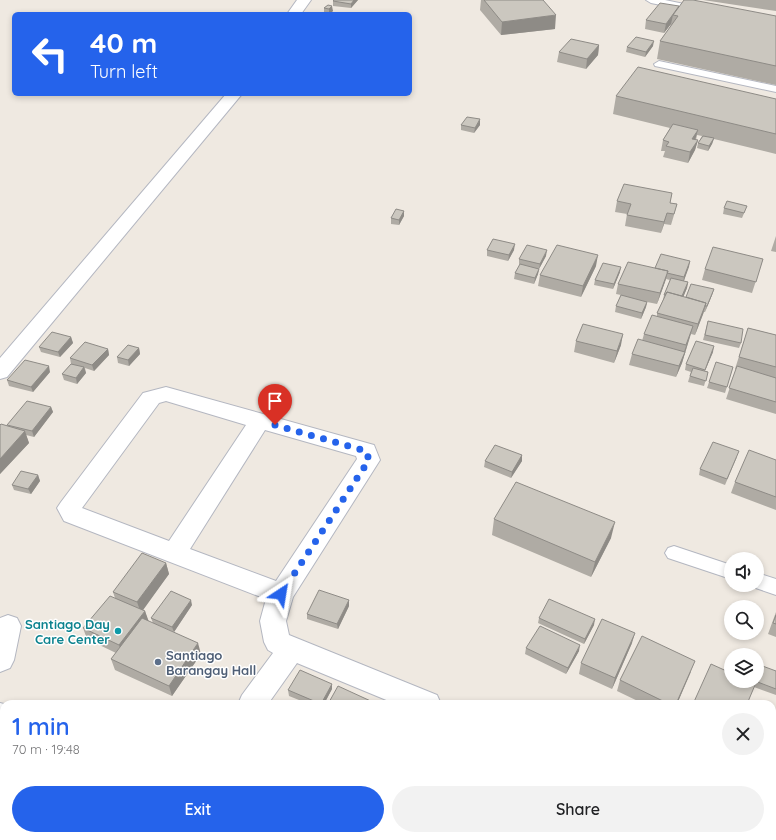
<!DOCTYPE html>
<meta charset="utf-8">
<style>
:root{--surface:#fff;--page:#f2f2f2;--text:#202124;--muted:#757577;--accent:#2563eb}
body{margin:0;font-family:Quicksand,sans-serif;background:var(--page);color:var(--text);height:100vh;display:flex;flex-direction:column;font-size:15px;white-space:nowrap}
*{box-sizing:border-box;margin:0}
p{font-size:13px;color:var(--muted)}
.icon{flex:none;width:22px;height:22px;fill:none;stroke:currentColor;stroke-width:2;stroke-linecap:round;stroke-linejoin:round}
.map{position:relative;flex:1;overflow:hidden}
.sheet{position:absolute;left:0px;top:700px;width:776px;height:140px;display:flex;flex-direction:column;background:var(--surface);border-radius:12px 12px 0 0;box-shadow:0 2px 6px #0003}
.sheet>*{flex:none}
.hud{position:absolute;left:12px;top:12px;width:400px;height:84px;border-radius:6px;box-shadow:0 2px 6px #0003;background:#2563eb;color:#fff;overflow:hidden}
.controls{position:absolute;left:724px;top:552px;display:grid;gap:8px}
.controls a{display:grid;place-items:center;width:40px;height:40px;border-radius:50%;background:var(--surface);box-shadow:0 2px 6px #0003;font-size:20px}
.pin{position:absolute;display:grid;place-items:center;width:34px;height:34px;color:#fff;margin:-41px -17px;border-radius:50% 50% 50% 0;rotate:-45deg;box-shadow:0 0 4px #0007}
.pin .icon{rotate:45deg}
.me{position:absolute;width:44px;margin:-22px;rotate:33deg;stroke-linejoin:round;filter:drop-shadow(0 0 3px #0008)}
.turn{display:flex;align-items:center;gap:14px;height:84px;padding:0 12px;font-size:18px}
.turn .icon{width:52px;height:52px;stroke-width:2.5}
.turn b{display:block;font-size:28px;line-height:34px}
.round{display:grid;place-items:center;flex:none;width:42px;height:42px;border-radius:21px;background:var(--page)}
.head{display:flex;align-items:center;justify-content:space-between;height:68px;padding:0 12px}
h1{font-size:24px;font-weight:600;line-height:30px;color:var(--accent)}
.action{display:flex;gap:8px;margin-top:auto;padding:8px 12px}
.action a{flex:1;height:46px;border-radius:24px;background:var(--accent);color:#fff;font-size:16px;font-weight:600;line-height:46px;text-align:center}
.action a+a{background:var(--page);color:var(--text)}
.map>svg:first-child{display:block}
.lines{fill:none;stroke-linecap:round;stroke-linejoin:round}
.service-casing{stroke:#b4b7c1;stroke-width:2}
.minor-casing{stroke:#b4b7c1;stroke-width:2}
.service{fill:#fff;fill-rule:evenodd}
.minor{fill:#fff;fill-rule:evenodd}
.wall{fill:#afaba4}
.shaded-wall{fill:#8e8b86}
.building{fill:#cbc7bf;stroke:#8e8b86}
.route{stroke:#2563eb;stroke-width:7;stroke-dasharray:0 12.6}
.culture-dot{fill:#0f9aa8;stroke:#fff;stroke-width:1.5}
.service-dot{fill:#5c6f8a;stroke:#fff;stroke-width:1.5}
.labels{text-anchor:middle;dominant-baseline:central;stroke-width:3;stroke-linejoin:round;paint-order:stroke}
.near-culture-label{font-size:13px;font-weight:bold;fill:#0d838f;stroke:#fff;text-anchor:end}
.near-service-label{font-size:13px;font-weight:bold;fill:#4e5e75;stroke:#fff;text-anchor:start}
</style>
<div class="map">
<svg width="776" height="840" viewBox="0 0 776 840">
<rect width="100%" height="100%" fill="#efe9e1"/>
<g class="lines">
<g class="service-casing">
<path id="service" d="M 646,0 L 665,0 L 703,8 L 705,10 L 700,13 L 651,3 Z
M 659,61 L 776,86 L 776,92 L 655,66 L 654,64 Z
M 674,546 L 731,565 L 731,579 L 668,558 L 665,553 L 668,548 Z
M 757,573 L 776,579 L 776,595 L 750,586 L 750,585 L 757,585 Z"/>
</g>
<g class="minor-casing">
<path id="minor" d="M 297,0 L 311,0 L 301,14 L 287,14 Z
M 226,94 L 242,94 L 7,377 L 0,379 L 0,358 Z
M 166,387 L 374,445 L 380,460 L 293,597 L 286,621 L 289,635 L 437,695 L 441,704 L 396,704 L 297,663 L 268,704 L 238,704 L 242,695 L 273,653 L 268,650 L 264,642 L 260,621 L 266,599 L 64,521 L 57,508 L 61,502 L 143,393 ZM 166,401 L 246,425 L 169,541 L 82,508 L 159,403 ZM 265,430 L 356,456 L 357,459 L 276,581 L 190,549 Z
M 8,615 L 17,618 L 21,626 L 14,660 L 10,668 L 0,672 L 0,618 Z
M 0,703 L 4,704 L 4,730 L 0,729 Z
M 695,836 L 732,836 L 733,840 L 696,840 Z"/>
</g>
<use href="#service" class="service"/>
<use href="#minor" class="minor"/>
</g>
<path class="wall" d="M 358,0 L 351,8 L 333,6 L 333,1 Z
M 481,0 L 543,0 L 555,29 L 501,35 L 480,10 Z
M 703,0 L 776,0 L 776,11 Z
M 328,5 L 333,11 L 329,14 L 324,13 L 324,8 Z
M 679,6 L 776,16 L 776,85 L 657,59 L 660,41 L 670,27 L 671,24 L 664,33 L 645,29 L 646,20 Z
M 599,45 L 598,55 L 586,69 L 557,62 L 559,52 Z
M 653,46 L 645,57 L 626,52 L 627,47 Z
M 616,96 L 776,99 L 776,154 L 714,139 L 712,144 L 708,151 L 697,148 L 698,143 L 702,136 L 697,135 L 696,140 L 698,140 L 695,150 L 688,163 L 663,157 L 665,151 L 661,151 L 663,140 L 670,128 L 613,114 Z
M 461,125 L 480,125 L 474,133 L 461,130 Z
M 672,193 L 670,203 L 677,204 L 674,215 L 671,225 L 664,224 L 661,233 L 625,226 L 627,214 L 615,212 L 617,201 Z
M 724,208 L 745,211 L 742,218 L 723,214 Z
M 404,211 L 404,216 L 399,225 L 391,224 L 391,218 Z
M 776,236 L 776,252 L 771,251 Z
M 487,250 L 514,250 L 508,261 L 487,256 Z
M 546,256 L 539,269 L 538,274 L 534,284 L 514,279 L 515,273 L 520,265 L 519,264 L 519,259 Z
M 763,259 L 752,293 L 702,280 L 705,269 Z
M 690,261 L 684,281 L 688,282 L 687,288 L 683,297 L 686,297 L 714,289 L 712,295 L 705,312 L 704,312 L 695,335 L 691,334 L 682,363 L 676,377 L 629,365 L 632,354 L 642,341 L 644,334 L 657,316 L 657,313 L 663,300 L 664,295 L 670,280 L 666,279 L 657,304 L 647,302 L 646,307 L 641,319 L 615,312 L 616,306 L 621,295 L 616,294 L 618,284 L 655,268 Z
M 596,266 L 581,297 L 538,286 L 540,275 Z
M 620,272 L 613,289 L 594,285 L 595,280 Z
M 708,321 L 741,343 L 739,348 L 703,340 Z
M 748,328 L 776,335 L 776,414 L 726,399 L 736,369 L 735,369 Z
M 71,337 L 73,343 L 60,357 L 41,352 L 39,347 Z
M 576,341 L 621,345 L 614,363 L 574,352 Z
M 139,348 L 140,354 L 129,366 L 118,363 L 117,357 Z
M 108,349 L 109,355 L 94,371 L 85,368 L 86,373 L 77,384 L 64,380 L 62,374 L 71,364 L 70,358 Z
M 713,352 L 705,371 L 708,372 L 704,386 L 688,382 L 691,372 L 685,370 L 686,364 Z
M 733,367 L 725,393 L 707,388 L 709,382 Z
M 50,372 L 33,392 L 9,386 L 7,380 Z
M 51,407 L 53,412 L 34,437 L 26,435 L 29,443 L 0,474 L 0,425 L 8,426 Z
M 522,455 L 522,461 L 511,478 L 484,467 L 485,461 Z
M 737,457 L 725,485 L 699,475 L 700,469 Z
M 776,460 L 776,510 L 731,493 L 735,482 Z
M 38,475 L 40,481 L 31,494 L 14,490 L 12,485 Z
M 494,519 L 611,538 L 591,577 L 492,535 Z
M 166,563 L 169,574 L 142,610 L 145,611 L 148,621 L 201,654 L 172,696 L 115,670 L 111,659 L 116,653 L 87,639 L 83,628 L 115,598 L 113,592 Z
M 349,600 L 349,606 L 338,629 L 307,619 L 307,614 Z
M 192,605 L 174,632 L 153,623 L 151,618 Z
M 776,612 L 776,637 L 768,634 Z
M 539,618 L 594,625 L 584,644 L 538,623 Z
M 632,643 L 612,689 L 579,674 L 581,663 Z
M 526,648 L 579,651 L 566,674 L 525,654 Z
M 776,671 L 776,695 L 754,687 L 731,681 L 757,681 Z
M 691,672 L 677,704 L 644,704 L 617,691 L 620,680 Z
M 332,684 L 332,689 L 324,704 L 309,704 L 289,696 L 288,690 Z
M 776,719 L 776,804 L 772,814 L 772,729 Z
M 776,820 L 776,840 L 767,840 L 769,836 L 772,836 L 772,829 Z
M 591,836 L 628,840 L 590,840 Z"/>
<path class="shaded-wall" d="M 354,0 L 358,0 L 351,8 L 351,4 Z
M 332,6 L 333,11 L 329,14 L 329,9 Z
M 679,6 L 673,15 L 671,24 L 664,33 L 666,24 Z
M 556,15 L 555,29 L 501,35 L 502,22 Z
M 654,41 L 653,46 L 645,57 L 646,52 Z
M 599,45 L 598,55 L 586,69 L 587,59 Z
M 480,119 L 480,125 L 474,133 L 475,128 Z
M 698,130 L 695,140 L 692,139 Z
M 714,138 L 712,144 L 708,151 L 709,146 Z
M 698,140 L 695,150 L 688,163 L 690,152 Z
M 404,211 L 404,216 L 399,225 L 399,220 Z
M 667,213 L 664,224 L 661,233 L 664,222 Z
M 515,244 L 514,250 L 508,261 L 509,255 Z
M 547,250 L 546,256 L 539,269 L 540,264 Z
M 598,255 L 596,266 L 581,297 L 583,286 Z
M 690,261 L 689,267 L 683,283 L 684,277 Z
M 621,267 L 620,272 L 613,289 L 614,284 Z
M 539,269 L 538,274 L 534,284 L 535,278 Z
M 668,271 L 665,282 L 657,304 L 660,293 Z
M 688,282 L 687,288 L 680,305 L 681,299 Z
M 714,289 L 712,295 L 705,312 L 707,306 Z
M 647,302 L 646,307 L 641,319 L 642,313 Z
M 706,303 L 703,314 L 695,335 L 698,324 Z
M 693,326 L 682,363 L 676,377 L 679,366 Z
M 623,334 L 621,345 L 614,363 L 617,351 Z
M 71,337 L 73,343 L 60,357 L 58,352 Z
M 714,346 L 713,352 L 703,375 L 705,370 Z
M 139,348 L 140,354 L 129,366 L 128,360 Z
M 108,349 L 109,355 L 94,371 L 92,365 Z
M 49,366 L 50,372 L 33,392 L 31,387 Z
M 84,367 L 86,373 L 77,384 L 76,378 Z
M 51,407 L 53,412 L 34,437 L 32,431 Z
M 25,431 L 29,443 L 0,474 L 0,459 Z
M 522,455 L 522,461 L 511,478 L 512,472 Z
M 38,475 L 40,481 L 31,494 L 28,489 Z
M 615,522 L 611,538 L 591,577 L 595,562 Z
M 166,563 L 169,574 L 141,613 L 137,602 Z
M 191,600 L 192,605 L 174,632 L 172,627 Z
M 349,600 L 349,606 L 338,629 L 337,624 Z
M 145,611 L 149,622 L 122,656 L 119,645 Z
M 595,619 L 594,625 L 584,644 L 585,639 Z
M 635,633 L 632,643 L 612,689 L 615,678 Z
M 198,643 L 201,654 L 172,696 L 169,686 Z
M 580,645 L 579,651 L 566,674 L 568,668 Z
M 695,661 L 677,704 L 676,704 Z
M 332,684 L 332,689 L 324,704 L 321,704 Z
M 492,836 L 493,836 L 492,840 L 490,840 Z"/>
<path class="building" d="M 334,0 L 354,0 L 351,4 L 333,1 Z
M 484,0 L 543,0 L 556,15 L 502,22 Z
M 684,0 L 693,0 L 776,16 L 776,66 L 660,41 L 678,16 L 673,15 Z
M 660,3 L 679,6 L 666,24 L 646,20 Z
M 328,5 L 332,6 L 329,9 L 324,8 Z
M 636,37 L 654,41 L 646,52 L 627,47 Z
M 571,39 L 599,45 L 587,59 L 559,52 Z
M 638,67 L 776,99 L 776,134 L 616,96 Z
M 467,117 L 480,119 L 475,128 L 461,125 Z
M 673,124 L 698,130 L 692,139 L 698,140 L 690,152 L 666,146 L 669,142 L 663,140 Z
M 703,136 L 714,138 L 709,146 L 698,143 Z
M 624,184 L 672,193 L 670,203 L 677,204 L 674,214 L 667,213 L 664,222 L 627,215 L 631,204 L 617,201 Z
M 727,201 L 747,206 L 744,213 L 724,208 Z
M 396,209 L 404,211 L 399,220 L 391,218 Z
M 493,239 L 515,244 L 509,255 L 487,250 Z
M 527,245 L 547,250 L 540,264 L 519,259 Z
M 557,245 L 598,255 L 583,286 L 540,275 Z
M 713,247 L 763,259 L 756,282 L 705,269 Z
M 661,254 L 690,261 L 684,277 L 667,273 L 668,271 L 655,268 Z
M 628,262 L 668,271 L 660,293 L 618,284 Z
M 603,263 L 621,267 L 614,284 L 595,280 Z
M 520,264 L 539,269 L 535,278 L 515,273 Z
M 671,278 L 688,282 L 682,296 L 667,292 L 665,295 L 664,295 Z
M 691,284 L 714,289 L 707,306 L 705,306 L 706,303 L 686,297 Z
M 667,292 L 706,303 L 698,324 L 657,313 Z
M 621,295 L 647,302 L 642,313 L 616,306 Z
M 652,315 L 693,326 L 686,345 L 644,334 Z
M 708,321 L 743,329 L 741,343 L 705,335 Z
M 583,324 L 623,334 L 617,351 L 576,341 Z
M 748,328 L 776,335 L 776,367 L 739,357 Z
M 52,332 L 71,337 L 58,352 L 39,347 Z
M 638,339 L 685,352 L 679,366 L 632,354 Z
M 696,341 L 714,346 L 705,370 L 686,364 Z
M 85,342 L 108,349 L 92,365 L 70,358 Z
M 128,345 L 139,348 L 128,360 L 117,357 Z
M 25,360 L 49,366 L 31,387 L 7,380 Z
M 716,362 L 733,367 L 727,387 L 709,382 Z
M 71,364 L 84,367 L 76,378 L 62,374 Z
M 737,366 L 776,378 L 776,402 L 729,388 Z
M 693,368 L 708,372 L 706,381 L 690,376 Z
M 27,401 L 51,407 L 32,431 L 7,425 Z
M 1,424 L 25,431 L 0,459 L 0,425 Z
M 713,442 L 739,451 L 727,479 L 700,469 Z
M 495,445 L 522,455 L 512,472 L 485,461 Z
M 749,450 L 776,460 L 776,497 L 735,482 Z
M 21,471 L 38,475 L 28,489 L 12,485 Z
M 516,482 L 615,522 L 595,562 L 494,519 Z
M 142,553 L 166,563 L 137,602 L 113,592 Z
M 319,590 L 349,600 L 337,624 L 307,614 Z
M 171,591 L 191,600 L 172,627 L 151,618 Z
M 110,596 L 145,611 L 119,645 L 83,628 Z
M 549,599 L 595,619 L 585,639 L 539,618 Z
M 776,615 L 776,624 L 773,623 Z
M 142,618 L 198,643 L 169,686 L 111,659 Z
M 602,619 L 635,633 L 615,678 L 581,663 Z
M 540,626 L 580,645 L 568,668 L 526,648 Z
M 642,636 L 695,661 L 676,704 L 669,704 L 620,680 Z
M 711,664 L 731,673 L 731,681 L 747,681 L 755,685 L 747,704 L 693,704 Z
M 757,664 L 776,671 L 776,689 L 755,681 L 757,681 Z
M 300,670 L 332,684 L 321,704 L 288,690 Z
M 338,686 L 375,703 L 374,704 L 328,704 Z
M 776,725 L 776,756 L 772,754 L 772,736 Z
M 772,768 L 776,770 L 776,804 L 772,814 Z
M 776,824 L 776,836 L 772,833 Z
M 14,836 L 54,836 L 61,840 L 64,836 L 135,836 L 143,840 L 12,840 Z
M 396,836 L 421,836 L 428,839 L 427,840 L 395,840 Z
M 437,836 L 492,836 L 490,840 L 435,840 Z
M 506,836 L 557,836 L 555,840 L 510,840 L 505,838 Z
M 565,836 L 585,836 L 589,838 L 588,840 L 563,840 Z
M 591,836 L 630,836 L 628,840 L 598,840 L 591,837 Z
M 636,836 L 671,836 L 670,840 L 634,840 Z"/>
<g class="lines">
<path class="route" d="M 275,425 L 366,451 L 369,460 L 281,594"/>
</g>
<circle class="culture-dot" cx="118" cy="631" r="4"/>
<circle class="service-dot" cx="158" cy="662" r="4"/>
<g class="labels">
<g class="near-culture-label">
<text x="110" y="624">Santiago Day<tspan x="110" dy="15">Care Center</tspan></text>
</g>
<g class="near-service-label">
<text x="166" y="655">Santiago<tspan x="166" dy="15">Barangay Hall</tspan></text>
</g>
</g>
</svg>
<div class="controls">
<a><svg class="icon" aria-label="sound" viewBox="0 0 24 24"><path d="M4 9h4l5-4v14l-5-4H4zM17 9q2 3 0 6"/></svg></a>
<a><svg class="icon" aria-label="search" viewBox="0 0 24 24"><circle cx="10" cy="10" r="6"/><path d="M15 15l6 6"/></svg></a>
<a><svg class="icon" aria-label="layers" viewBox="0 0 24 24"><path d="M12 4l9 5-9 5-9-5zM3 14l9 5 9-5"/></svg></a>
</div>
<div class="pin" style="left:275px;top:425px;background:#d93025"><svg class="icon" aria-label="arrive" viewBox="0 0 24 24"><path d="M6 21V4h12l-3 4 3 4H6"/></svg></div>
<svg class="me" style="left:281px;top:594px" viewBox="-20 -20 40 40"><path d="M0-17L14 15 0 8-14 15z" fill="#2563eb" stroke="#fff" stroke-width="4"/></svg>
<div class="hud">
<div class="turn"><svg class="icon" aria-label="left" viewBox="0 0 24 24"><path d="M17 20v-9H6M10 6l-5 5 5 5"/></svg><div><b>40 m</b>Turn left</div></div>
</div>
<section class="sheet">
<div class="head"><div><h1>1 min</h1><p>70 m · 19:48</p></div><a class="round"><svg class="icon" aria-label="close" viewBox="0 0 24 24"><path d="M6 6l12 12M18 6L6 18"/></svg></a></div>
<div class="action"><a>Exit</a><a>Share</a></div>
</section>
</div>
